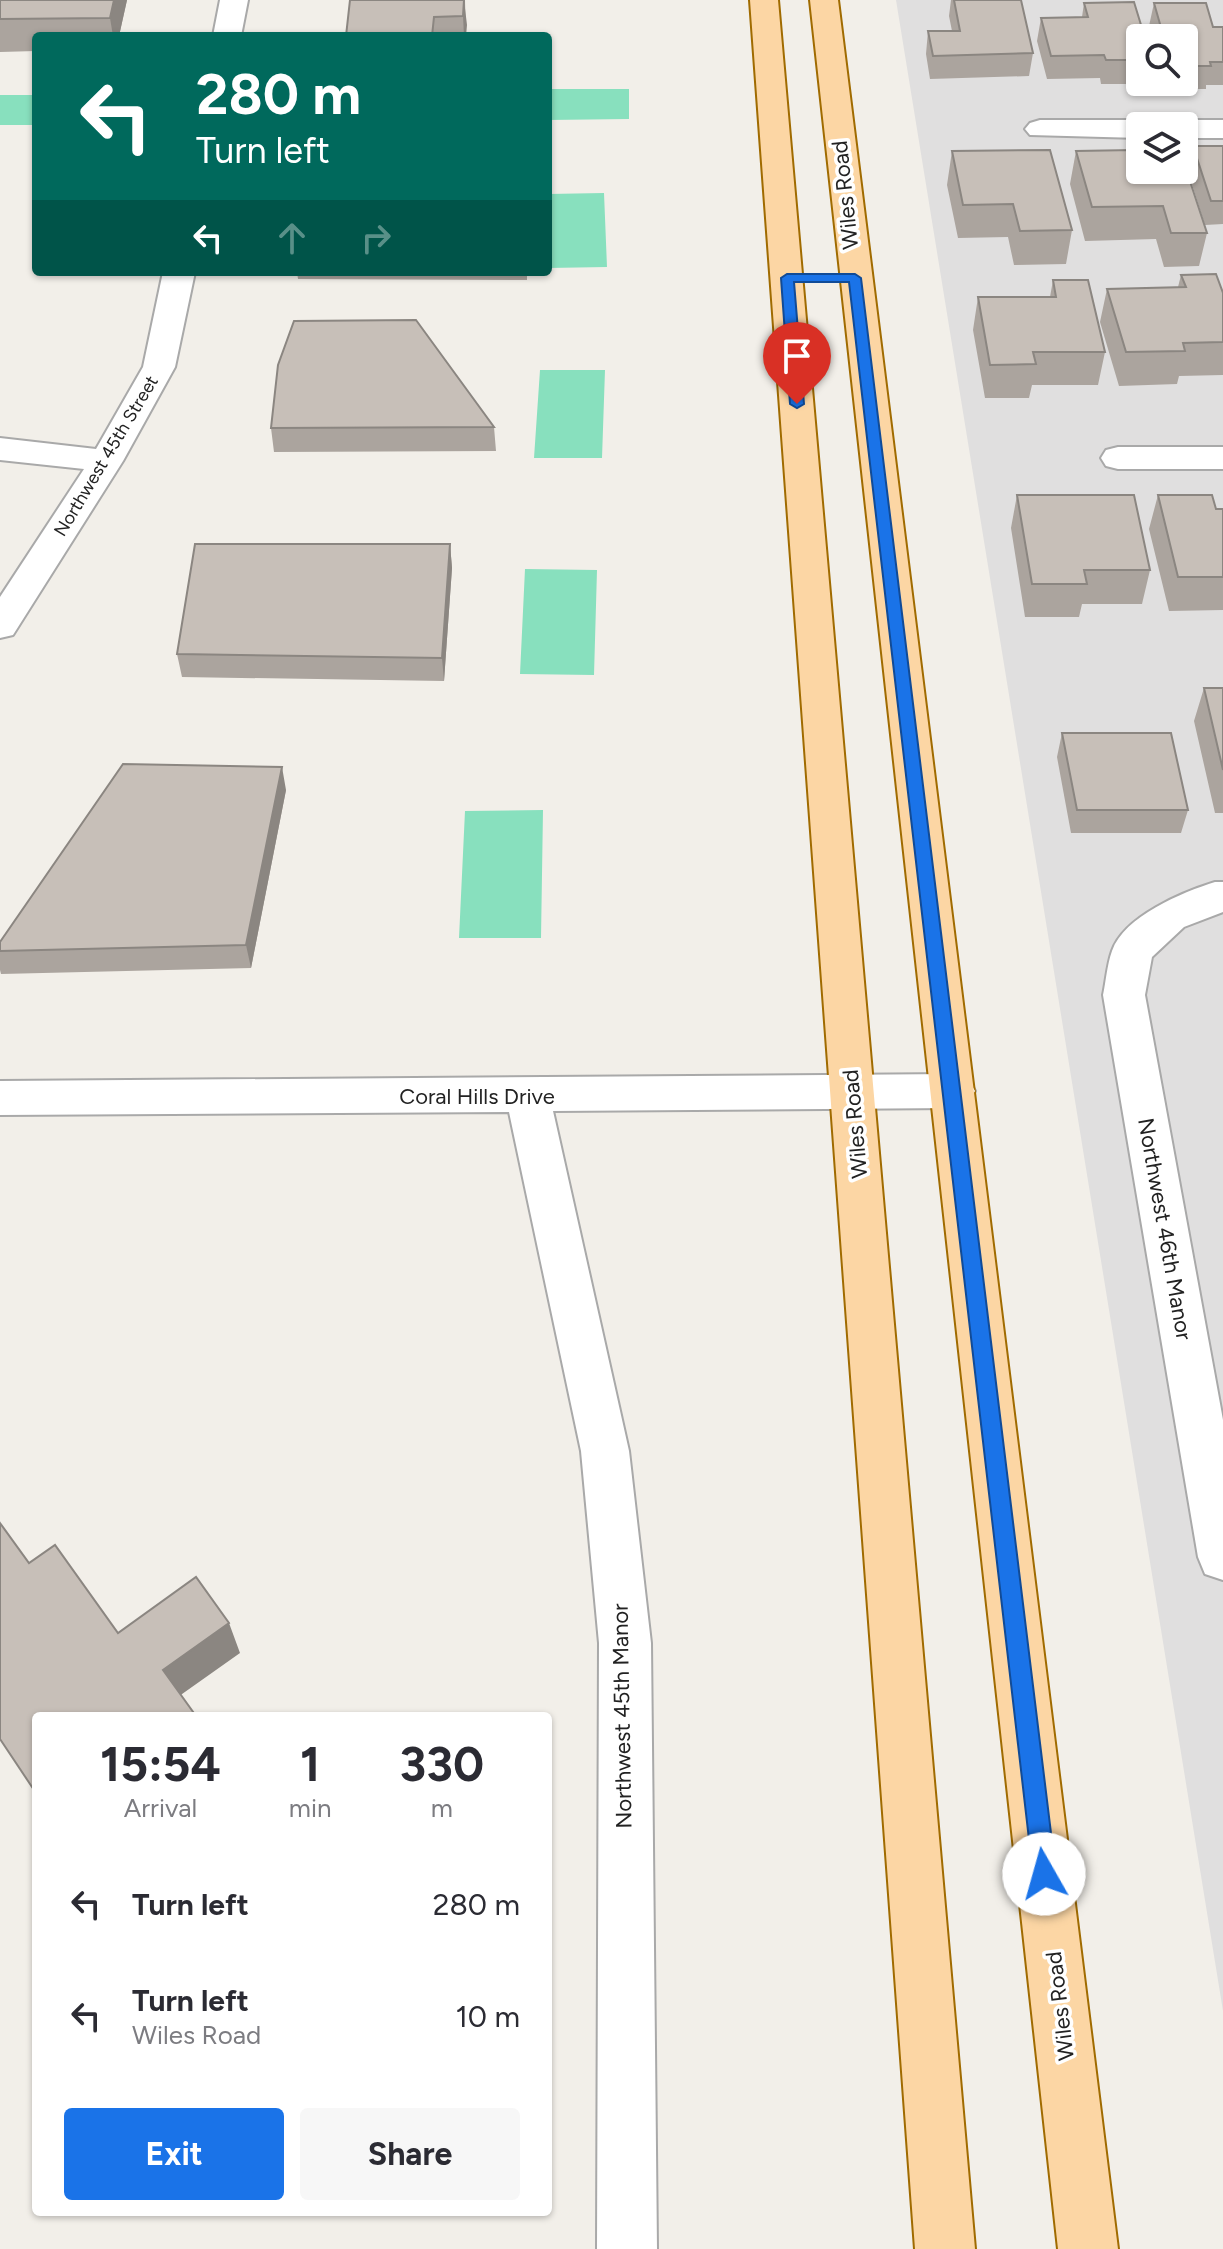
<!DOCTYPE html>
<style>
:root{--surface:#fff;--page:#f7f7f7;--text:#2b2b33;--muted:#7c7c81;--accent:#1a73e8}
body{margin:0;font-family:Figtree,sans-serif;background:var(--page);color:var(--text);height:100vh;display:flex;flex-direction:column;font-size:30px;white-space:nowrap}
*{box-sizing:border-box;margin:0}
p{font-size:26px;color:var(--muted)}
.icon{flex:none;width:44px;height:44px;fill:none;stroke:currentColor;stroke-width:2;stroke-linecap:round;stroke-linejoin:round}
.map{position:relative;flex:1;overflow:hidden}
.side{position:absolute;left:32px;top:1712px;width:520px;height:504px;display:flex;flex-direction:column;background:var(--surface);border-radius:8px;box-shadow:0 2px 6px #0004}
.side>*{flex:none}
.hud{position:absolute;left:32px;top:32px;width:520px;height:244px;border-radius:8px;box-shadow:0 2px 6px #0004;background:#00695c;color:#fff;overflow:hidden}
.tools{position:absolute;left:1126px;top:24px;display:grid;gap:16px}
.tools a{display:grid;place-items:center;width:72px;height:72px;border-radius:8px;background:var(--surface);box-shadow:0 2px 6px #0004;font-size:40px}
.pin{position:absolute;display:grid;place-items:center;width:68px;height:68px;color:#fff;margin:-82px -34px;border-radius:50% 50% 50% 0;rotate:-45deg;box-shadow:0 0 8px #0007}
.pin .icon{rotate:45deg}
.me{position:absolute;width:88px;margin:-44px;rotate:353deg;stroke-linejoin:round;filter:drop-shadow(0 0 6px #0008)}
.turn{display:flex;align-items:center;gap:28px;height:168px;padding:0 32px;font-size:36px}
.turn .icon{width:104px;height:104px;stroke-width:2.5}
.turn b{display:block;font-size:56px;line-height:68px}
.lanes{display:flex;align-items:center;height:76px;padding:0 32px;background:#0003;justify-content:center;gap:40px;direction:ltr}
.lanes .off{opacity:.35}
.eta{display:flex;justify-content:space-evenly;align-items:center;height:136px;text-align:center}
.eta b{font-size:48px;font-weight:700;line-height:56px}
.cta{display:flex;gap:16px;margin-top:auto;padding:16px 32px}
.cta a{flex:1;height:92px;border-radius:8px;background:var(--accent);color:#fff;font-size:32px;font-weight:700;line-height:92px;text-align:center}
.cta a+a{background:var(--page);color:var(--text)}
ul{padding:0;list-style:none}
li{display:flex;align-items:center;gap:24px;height:112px;padding:0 32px}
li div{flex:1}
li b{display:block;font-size:30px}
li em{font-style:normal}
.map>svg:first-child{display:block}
.residential{fill:#e0dfdf;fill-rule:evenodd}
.pitch{fill:#88e0be}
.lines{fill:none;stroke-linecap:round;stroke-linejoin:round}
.minor-casing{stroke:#a9a9a9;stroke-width:4}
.major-casing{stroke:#a06b00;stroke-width:4}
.minor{fill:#fff;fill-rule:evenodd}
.major{fill:#fcd6a4;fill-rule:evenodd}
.wall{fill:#aba49e}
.shaded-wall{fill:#8b8681}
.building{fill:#c7bfb8;stroke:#8b8681;stroke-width:2}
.route{fill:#1a73e8;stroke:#114b97;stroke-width:2}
.labels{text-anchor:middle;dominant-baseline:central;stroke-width:7;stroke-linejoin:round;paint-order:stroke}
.far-street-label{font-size:18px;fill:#222;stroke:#fff}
.street-label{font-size:22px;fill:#222;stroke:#fff}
</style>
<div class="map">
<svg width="1223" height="2249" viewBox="0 0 1223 2249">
<rect width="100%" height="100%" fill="#f2efe9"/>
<path class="residential" d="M 896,0 L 1223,0 L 1223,2011 ZM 1140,38 L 1184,38 L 1184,82 L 1140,82 ZM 1140,126 L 1184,126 L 1184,170 L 1140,170 Z"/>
<path class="pitch" d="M 548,89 L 629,89 L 629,119 L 548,120 Z
M 0,95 L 36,95 L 36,125 L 0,125 Z
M 604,193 L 607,267 L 548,268 L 548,194 Z
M 540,370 L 605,370 L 602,458 L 534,458 Z
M 525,569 L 597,570 L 594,675 L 520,674 Z
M 543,810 L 541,938 L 459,938 L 465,811 Z"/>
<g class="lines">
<g class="minor-casing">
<path id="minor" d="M 220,0 L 248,0 L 241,36 L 213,36 Z
M 1040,120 L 1140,120 L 1153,126 L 1140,126 L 1140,138 L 1030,135 L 1025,129 L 1030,123 Z
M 1184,120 L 1223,120 L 1223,138 L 1184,138 L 1184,126 L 1171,126 Z
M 163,272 L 195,272 L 175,367 L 123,461 L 13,635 L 0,638 L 0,597 L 84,469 L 0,460 L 0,438 L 96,449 L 143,367 Z
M 1118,447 L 1223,447 L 1223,469 L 1118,469 L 1106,466 L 1101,458 L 1106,450 Z
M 1215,882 L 1223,882 L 1223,912 L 1184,927 L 1152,957 L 1145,995 L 1223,1420 L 1223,1580 L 1205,1574 L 1198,1557 L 1103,995 C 1106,981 1107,965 1112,951 C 1124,916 1183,892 1215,882 Z
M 953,1074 L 968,1079 L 975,1091 L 968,1103 L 953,1108 L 553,1111 L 629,1451 L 651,1643 L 657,2249 L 597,2249 L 599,1643 L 581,1451 L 509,1112 L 0,1115 L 0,1081 Z"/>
</g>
<g class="major-casing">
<path id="major" d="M 750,0 L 778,0 L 975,2249 L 915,2249 Z
M 810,0 L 838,0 L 1118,2249 L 1058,2249 Z"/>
</g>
<use href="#minor" class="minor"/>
<use href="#major" class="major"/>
</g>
<path class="wall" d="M 0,0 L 127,0 L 119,36 L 36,36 L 36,51 L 0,52 Z
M 350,0 L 465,0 L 466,36 L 346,36 Z
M 951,0 L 1021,0 L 1033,53 L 1029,76 L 930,79 L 926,54 L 928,31 L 952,31 L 949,16 Z
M 1084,3 L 1140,38 L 1140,82 L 1147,82 L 1147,84 L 1101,84 L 1100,78 L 1047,79 L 1037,41 L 1041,18 L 1082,17 Z
M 1154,3 L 1213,27 L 1223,27 L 1223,85 L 1206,85 L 1206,89 L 1168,89 L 1166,82 L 1184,82 L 1184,38 L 1153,38 L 1149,26 Z
M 1193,146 L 1223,146 L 1223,224 L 1205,225 L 1187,169 Z
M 952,151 L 1072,230 L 1066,264 L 1014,265 L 1008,237 L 958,238 L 947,185 Z
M 1076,151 L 1136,157 L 1207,233 L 1199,266 L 1164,267 L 1156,239 L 1085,241 L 1070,184 Z
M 297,272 L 527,272 L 527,280 L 298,279 Z
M 1181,275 L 1223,293 L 1223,375 L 1179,376 L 1177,384 L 1119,386 L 1100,322 L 1107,289 L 1178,287 Z
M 1053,280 L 1105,352 L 1098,385 L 1032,385 L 1029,398 L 985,398 L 973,330 L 978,297 L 1050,297 Z
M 494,427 L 496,451 L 274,452 L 271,428 Z
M 1017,495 L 1150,570 L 1142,604 L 1082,604 L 1079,617 L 1025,617 L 1011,528 Z
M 1158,495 L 1216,509 L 1223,509 L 1223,610 L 1169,611 L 1149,529 Z
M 450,544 L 452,568 L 444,681 L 182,677 L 177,654 Z
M 1204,688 L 1223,688 L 1223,813 L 1215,813 L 1194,721 Z
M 1062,733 L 1188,810 L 1181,833 L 1071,833 L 1057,757 Z
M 286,790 L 251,968 L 1,974 L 0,970 L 0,942 Z"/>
<path class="shaded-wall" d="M 114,0 L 127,0 L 119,36 L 113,36 L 110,18 Z
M 464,0 L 467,25 L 466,36 L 464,36 L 463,16 Z
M 450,544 L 452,568 L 444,681 L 442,658 Z
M 282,767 L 286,790 L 251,968 L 246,945 Z
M 229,1623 L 240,1653 L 175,1699 L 163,1670 Z"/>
<path class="building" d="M 0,0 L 114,0 L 110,18 L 0,19 Z
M 350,0 L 464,0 L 463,16 L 434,17 L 432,36 L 346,36 Z
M 954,0 L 1021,0 L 1033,53 L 933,56 L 928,31 L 960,31 Z
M 1134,2 L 1145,38 L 1140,38 L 1140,60 L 1106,60 L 1104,55 L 1051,56 L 1041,18 L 1088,17 L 1084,3 Z
M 1154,3 L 1206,3 L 1213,27 L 1223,27 L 1223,62 L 1210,62 L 1211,66 L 1184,66 L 1184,38 L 1164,38 Z
M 1193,146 L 1223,146 L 1223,201 L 1211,201 Z
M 1050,150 L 1072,230 L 1020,231 L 1013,204 L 963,205 L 952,151 Z
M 1134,150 L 1136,157 L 1140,157 L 1140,170 L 1184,170 L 1184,163 L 1207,233 L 1171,233 L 1163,206 L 1092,207 L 1076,151 Z
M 1216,274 L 1223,293 L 1223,342 L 1183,343 L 1185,351 L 1126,352 L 1107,289 L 1186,287 L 1181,275 Z
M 1053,280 L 1088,280 L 1105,352 L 1033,352 L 1036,364 L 990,365 L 978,297 L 1056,297 Z
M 416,320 L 494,427 L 271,428 L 278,365 L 294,321 Z
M 1017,495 L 1134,495 L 1150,570 L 1084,570 L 1087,584 L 1032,584 Z
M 1158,495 L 1212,495 L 1216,509 L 1223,509 L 1223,577 L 1178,577 Z
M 195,544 L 450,544 L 442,658 L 177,654 Z
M 1204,688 L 1223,688 L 1223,770 Z
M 1062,733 L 1171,733 L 1188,810 L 1077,810 Z
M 123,764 L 282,767 L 246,945 L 0,951 L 0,942 Z
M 0,1523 L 29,1563 L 55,1545 L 118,1633 L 196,1577 L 229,1623 L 163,1670 L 196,1716 L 36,1716 L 36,1793 L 0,1739 Z"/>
<path class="route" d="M 855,274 L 861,278 L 1056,1874 L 1052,1882 L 1044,1885 L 1036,1882 L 1033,1874 L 849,282 L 794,282 L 804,404 L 797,408 L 790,404 L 781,278 L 787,274 Z"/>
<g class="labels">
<g class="far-street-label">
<text transform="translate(106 456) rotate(-59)">Northwest 45th Street</text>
</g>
<g class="street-label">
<text transform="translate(845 195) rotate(-96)">Wiles Road</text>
<text x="477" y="1096">Coral Hills Drive</text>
<text transform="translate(855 1124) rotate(-95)">Wiles Road</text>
<text transform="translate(1165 1229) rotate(80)">Northwest 46th Manor</text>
<text transform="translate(622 1716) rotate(-91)">Northwest 45th Manor</text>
<text transform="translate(1060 2006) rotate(-97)">Wiles Road</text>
</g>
</g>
</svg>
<div class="tools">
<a><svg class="icon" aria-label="search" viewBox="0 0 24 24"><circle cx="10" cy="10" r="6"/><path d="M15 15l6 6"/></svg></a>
<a><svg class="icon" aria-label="layers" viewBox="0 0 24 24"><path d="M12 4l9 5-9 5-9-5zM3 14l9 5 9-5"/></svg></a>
</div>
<div class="pin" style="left:797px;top:404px;background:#d93025"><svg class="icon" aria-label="arrive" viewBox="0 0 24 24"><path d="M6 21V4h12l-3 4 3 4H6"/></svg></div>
<svg class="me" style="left:1044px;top:1874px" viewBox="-20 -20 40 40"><circle r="19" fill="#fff"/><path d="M0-13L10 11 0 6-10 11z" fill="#1a73e8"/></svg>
<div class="hud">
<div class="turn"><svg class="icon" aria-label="left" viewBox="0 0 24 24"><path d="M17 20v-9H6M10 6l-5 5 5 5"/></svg><div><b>280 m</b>Turn left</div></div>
<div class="lanes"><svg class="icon" aria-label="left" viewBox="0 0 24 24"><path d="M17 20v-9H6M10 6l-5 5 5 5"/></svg><svg class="icon off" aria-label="ahead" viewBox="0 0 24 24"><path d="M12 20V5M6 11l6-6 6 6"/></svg><svg class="icon off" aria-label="right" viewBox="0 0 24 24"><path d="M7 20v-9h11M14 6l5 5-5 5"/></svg></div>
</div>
<section class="side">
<div class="eta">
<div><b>15:54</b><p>Arrival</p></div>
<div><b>1</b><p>min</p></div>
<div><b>330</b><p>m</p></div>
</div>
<ul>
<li><svg class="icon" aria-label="left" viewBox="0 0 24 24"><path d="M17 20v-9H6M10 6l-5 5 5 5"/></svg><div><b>Turn left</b></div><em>280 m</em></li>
<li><svg class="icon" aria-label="left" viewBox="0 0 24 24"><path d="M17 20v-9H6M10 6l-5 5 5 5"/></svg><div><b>Turn left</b><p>Wiles Road</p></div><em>10 m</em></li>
</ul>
<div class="cta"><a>Exit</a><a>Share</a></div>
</section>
</div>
